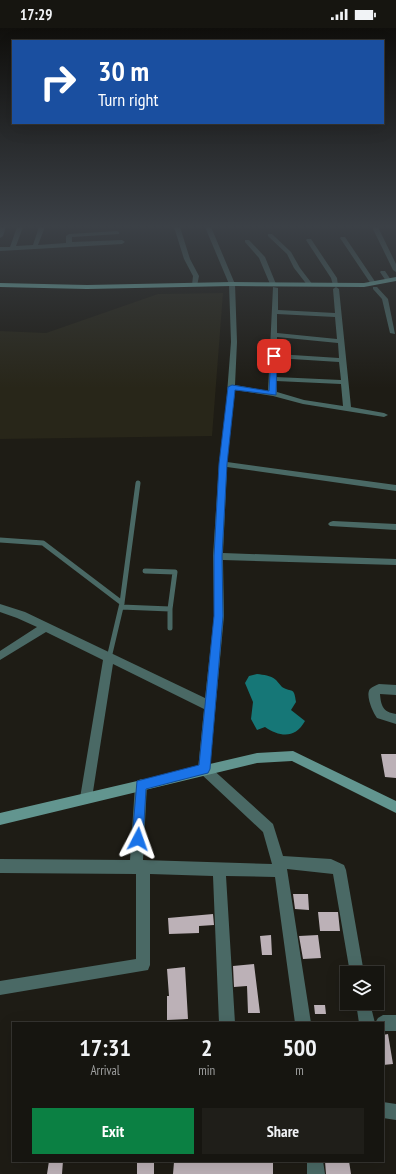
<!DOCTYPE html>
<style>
:root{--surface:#161510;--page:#1f1e19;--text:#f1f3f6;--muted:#9e9f9f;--line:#353430;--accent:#0b8043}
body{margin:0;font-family:"PT Sans Narrow",sans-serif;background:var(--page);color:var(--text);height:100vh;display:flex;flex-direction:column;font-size:15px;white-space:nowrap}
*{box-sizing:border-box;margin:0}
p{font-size:13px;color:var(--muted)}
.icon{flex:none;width:22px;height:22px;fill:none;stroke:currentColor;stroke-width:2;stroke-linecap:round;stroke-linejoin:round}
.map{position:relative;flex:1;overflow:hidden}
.sheet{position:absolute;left:12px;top:994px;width:372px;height:140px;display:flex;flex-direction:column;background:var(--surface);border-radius:0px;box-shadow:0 4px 16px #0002,0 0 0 1px var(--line)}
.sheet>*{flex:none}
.top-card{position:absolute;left:12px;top:12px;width:372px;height:84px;border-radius:0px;box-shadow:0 4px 16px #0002,0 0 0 1px var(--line);background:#1a4fa0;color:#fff;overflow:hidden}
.tools{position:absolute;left:340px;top:938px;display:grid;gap:8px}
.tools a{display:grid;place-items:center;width:44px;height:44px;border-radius:0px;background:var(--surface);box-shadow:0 4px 16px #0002,0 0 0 1px var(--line);font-size:20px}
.pin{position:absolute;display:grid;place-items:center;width:34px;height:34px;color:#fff;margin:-17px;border-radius:8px;box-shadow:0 2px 6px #0006}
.me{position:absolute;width:44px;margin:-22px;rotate:4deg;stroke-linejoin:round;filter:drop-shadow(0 0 3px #0008)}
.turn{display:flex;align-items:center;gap:14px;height:84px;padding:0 20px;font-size:18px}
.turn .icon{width:52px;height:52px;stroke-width:2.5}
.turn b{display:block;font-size:28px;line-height:34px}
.eta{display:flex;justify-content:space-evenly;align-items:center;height:68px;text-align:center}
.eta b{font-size:24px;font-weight:800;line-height:28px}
.cta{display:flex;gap:8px;margin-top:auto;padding:8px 20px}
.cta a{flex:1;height:46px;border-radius:0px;background:var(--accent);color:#fff;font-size:16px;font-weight:800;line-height:46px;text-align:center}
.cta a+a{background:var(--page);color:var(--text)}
.status{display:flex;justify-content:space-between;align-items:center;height:28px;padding:0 20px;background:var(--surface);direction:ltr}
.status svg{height:11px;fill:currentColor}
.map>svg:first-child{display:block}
.built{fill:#282619}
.water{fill:#167777}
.building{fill:#bcb1b7}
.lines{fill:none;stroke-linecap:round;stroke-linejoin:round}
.lane{stroke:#4a6965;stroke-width:5}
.street{fill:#4a6965;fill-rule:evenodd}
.secondary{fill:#62958f;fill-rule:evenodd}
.primary{fill:#74b8af;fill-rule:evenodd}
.route{fill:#1a73e8;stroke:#114b97}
</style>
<div class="status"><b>17:29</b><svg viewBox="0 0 49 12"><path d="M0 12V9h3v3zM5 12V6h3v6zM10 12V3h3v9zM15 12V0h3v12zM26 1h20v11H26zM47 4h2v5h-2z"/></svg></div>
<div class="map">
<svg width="396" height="1146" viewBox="0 0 396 1146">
<rect width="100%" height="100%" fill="#1e1c15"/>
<path class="built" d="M 223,265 L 212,408 L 0,411 L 0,303 L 46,305 L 158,266 Z"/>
<path class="water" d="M 257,646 C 264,647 270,647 276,652 C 278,654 280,657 282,659 C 292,665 294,658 296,674 L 291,682 L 305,693 C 295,711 280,709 265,699 L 257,702 L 251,691 L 253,674 L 245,655 L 249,648 Z"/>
<path class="building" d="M 381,726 L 396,726 L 396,750 L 385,749 Z
M 293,866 L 308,866 L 309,882 L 295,881 Z
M 318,884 L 338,884 L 340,903 L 320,903 Z
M 213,886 L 214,897 L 199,898 L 199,905 L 169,906 L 168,890 Z
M 271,907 L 272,927 L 262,927 L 260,908 Z
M 318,907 L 321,930 L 303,931 L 299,908 Z
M 254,936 L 260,985 L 248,985 L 247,958 L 234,959 L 233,938 Z
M 185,939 L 188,991 L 167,992 L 167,968 L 169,968 L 167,941 Z
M 314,977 L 325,977 L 326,986 L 315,986 Z
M 388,1006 L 393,1036 L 383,1037 L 383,1007 Z
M 49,1133 L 63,1133 L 62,1146 L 47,1146 Z
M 201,1133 L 273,1133 L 273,1146 L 173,1146 L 174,1134 Z
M 325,1133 L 349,1133 L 351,1146 L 326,1146 Z
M 137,1134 L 154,1134 L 154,1146 L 137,1146 Z"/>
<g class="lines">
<path class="lane" d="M 0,512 L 43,515 L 122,575
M 121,579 L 170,581 L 175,544 L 145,543
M 170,581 L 170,600
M 109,630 L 122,575 L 138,455"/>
<path class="street" d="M 0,199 L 6,199 L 3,208 L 0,210 Z
M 17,199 L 23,199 L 16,218 L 33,217 L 39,199 L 45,199 L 38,217 L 66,215 L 66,208 L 69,206 L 117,203 L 119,204 L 119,206 L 72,209 L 72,214 L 122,212 L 125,214 L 122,216 L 0,223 L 0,219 L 10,219 Z
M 174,199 L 180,199 L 190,231 L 199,248 L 197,258 L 192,257 L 193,248 L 184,231 Z
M 205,199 L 211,199 L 235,256 L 237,314 L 235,357 L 268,363 L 273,259 L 278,260 L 278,282 L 335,285 L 333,261 L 336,259 L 339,261 L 351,379 L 384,385 L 388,387 L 384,389 L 303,376 L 273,368 L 235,362 L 227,434 L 396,457 L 396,463 L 227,439 L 223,525 L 396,531 L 396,537 L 223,532 L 224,588 L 210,739 L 273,796 L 283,828 L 331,831 L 344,837 L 346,842 L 364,945 L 350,945 L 333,846 L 287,841 L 311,995 L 295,995 L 275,849 L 226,848 L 235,995 L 219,995 L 213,848 L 150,846 L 150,937 L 148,942 L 0,967 L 0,953 L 136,931 L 136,846 L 0,845 L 0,831 L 130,832 L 135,757 L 137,753 L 141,751 L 145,753 L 147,757 L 143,832 L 272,836 L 263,804 L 200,745 L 198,741 L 204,681 L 113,636 L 92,770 L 90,774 L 86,776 L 82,774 L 80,770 L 103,632 L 46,604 L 0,632 L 0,623 L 37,599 L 17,590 L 0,584 L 0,576 L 25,584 L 205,670 L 214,588 L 213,528 L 219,436 L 225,391 L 231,314 L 229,256 ZM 277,286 L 335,289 L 337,311 L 277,305 ZM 277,309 L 338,315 L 339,330 L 277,326 ZM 276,330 L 339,334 L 341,352 L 276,349 ZM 276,353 L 341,356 L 343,378 L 304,372 L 277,364 Z
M 372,199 L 378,199 L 396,236 L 396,244 L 393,242 Z
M 268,206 L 272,206 L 291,224 L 300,240 L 313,257 L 312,258 L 308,258 L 294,240 L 287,226 L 268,208 Z
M 341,209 L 345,209 L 376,255 L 375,256 L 371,256 L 340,210 Z
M 307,211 L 311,211 L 337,250 L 338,258 L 333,257 L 331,250 L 306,212 Z
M 245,212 L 249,212 L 265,229 L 276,256 L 275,257 L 270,256 L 259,230 L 245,214 Z
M 381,243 L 385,243 L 391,252 L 390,253 L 386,253 L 380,244 Z
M 373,259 L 377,259 L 388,271 L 395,306 L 390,305 L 382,271 L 373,261 Z
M 333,493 L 396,496 L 396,502 L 330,498 L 328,496 L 330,494 Z
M 379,656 L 396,657 L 396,667 L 380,666 C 381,678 383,684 396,686 L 396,696 L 377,690 C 373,685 365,667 370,661 C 372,659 376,657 379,656 Z
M 356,975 L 370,975 L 375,995 L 359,995 Z
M 383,987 L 396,987 L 396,1003 L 383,1003 L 383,995 L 375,995 L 378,990 Z
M 383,1074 L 396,1076 L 396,1092 L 383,1090 Z
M 307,1133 L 323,1133 L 325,1146 L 307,1146 Z"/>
<path class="secondary" d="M 293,723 L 396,773 L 396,785 L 292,733 L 257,735 L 0,797 L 0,785 L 257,725 Z"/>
<path class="primary" d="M 396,249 L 396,253 L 364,259 L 232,258 L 87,261 L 0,259 L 0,255 L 87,257 L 232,254 L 364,255 Z"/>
</g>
<linearGradient id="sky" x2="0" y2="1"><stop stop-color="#100f0c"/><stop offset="0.55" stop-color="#3b4046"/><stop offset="1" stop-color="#3b4046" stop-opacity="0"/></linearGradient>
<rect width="396" height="360" fill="url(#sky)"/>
<path class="route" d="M 274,326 L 277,328 L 276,367 L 235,362 L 227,436 L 222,528 L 223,588 L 210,741 L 208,745 L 204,746 L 146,761 L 143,811 L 142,815 L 138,817 L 133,815 L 132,811 L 137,753 L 199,737 L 214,588 L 214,528 L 219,436 L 228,359 L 232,357 L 269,363 L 271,328 Z"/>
</svg>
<div class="tools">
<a><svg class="icon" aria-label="layers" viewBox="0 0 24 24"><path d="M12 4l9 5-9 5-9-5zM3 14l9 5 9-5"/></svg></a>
</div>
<div class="pin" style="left:274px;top:328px;background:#d93025"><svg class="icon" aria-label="arrive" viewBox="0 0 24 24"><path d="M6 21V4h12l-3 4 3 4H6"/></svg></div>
<svg class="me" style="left:138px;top:811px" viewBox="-20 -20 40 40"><path d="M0-17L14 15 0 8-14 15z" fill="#1a73e8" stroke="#fff" stroke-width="4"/></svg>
<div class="top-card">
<div class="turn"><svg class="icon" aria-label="right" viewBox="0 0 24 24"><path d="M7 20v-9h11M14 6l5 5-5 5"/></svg><div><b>30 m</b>Turn right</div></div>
</div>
<section class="sheet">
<div class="eta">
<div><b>17:31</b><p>Arrival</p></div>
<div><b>2</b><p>min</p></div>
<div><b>500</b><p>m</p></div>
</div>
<div class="cta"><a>Exit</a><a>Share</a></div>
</section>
</div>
